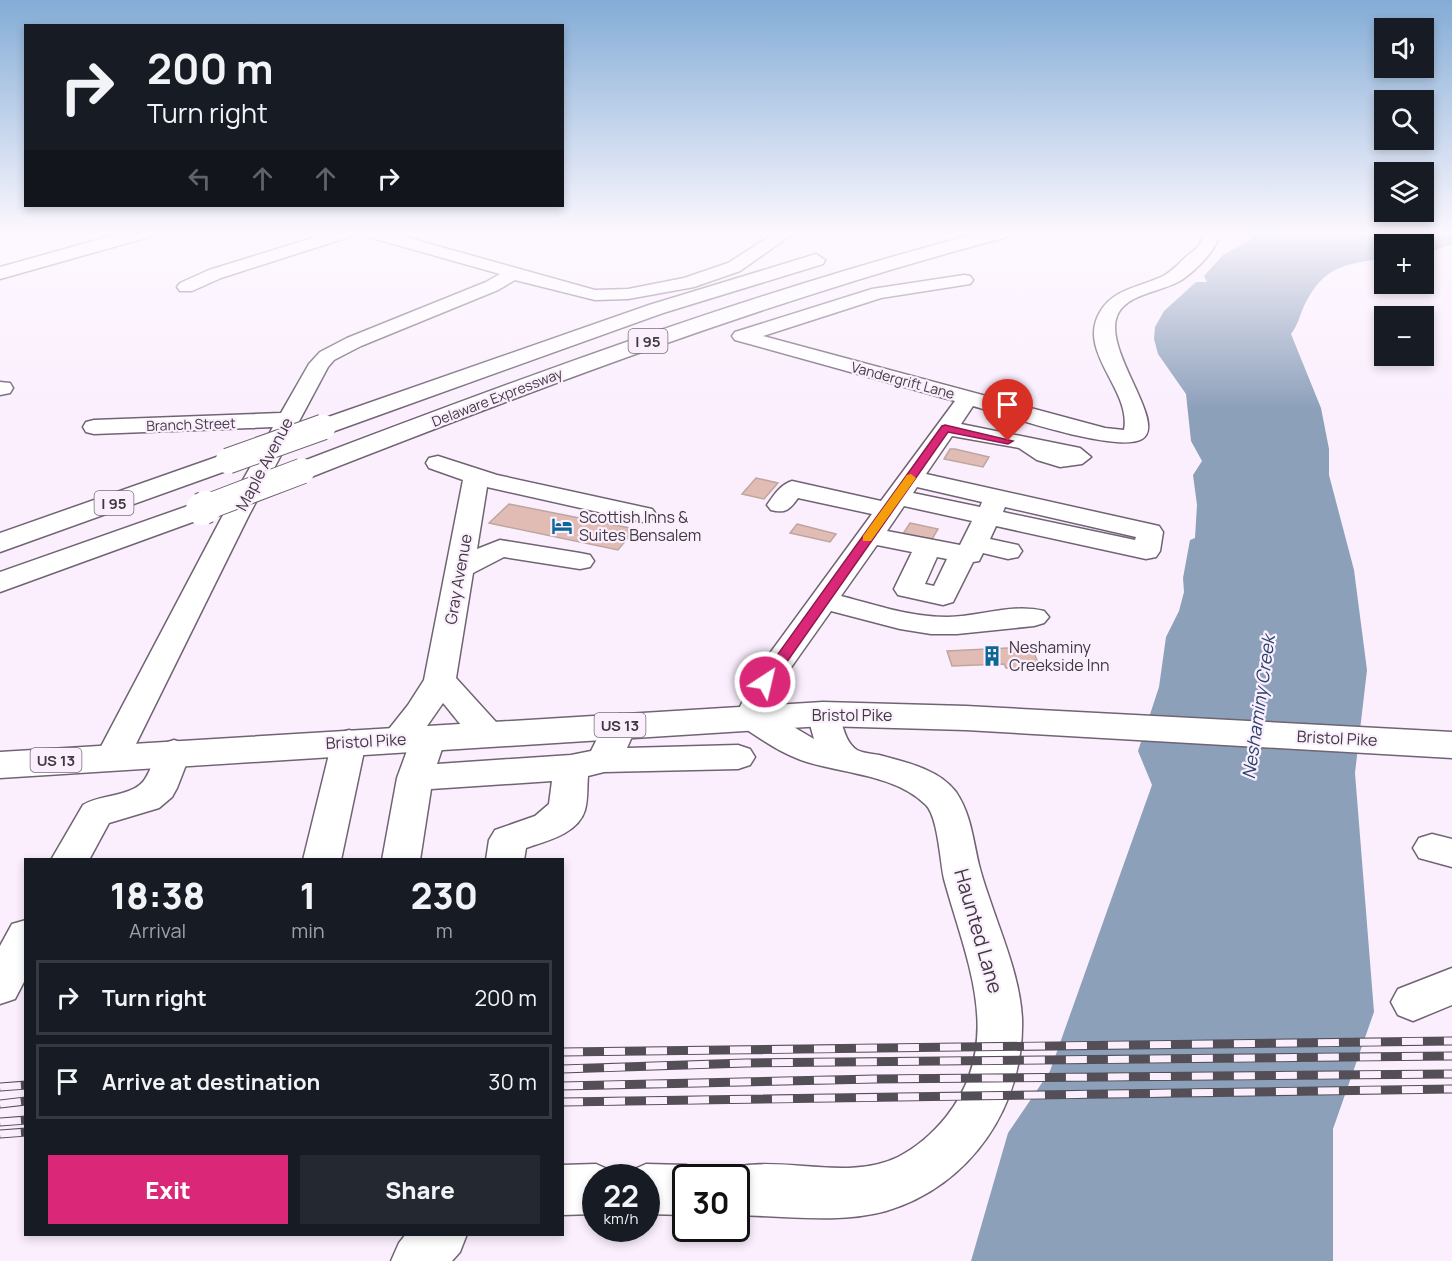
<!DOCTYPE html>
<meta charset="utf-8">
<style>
:root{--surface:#171b24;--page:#242831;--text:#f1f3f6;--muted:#9ea1a6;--line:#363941;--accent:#db2777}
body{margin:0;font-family:Manrope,sans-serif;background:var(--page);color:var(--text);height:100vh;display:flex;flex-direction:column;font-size:22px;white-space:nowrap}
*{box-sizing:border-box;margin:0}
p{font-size:20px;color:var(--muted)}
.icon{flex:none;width:33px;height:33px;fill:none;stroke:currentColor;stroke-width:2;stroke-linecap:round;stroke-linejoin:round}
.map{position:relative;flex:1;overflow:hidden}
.panel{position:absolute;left:24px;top:858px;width:540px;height:378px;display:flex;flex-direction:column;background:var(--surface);border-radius:0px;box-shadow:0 3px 9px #0003}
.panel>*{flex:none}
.banner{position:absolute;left:24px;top:24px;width:540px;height:183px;border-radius:0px;box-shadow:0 3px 9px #0003;background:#171b24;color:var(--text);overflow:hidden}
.tools{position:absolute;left:1374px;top:18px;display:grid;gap:12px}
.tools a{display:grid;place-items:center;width:60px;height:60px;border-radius:0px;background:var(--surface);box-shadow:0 3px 9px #0003;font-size:30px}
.speed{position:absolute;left:582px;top:1164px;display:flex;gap:12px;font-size:30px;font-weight:700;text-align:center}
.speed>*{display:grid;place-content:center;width:78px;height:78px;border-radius:50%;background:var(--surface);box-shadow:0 3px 9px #0003;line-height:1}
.speed small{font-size:15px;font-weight:400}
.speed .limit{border:3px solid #111;border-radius:9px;background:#fff;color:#111}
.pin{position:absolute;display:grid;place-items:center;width:51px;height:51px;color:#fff;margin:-62px -26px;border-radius:50% 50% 50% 0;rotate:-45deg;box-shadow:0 0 6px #0007}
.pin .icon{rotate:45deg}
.me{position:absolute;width:66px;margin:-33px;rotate:35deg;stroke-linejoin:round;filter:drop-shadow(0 0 4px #0008)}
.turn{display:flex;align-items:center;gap:21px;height:126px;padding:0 24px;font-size:27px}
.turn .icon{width:78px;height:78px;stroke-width:2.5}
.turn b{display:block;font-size:42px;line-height:51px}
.lanes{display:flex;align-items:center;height:57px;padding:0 24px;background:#0003;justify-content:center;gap:30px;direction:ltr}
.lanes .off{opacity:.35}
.eta{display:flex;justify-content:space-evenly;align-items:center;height:102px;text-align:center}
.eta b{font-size:36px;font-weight:800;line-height:42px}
.action{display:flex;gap:12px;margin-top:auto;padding:12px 24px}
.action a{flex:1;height:69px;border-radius:0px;background:var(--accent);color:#fff;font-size:24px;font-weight:800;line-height:69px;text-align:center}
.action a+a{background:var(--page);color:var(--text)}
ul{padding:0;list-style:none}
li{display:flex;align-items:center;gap:18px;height:75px;margin:0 12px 9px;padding:0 12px;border:3px solid var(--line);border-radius:0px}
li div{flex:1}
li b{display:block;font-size:22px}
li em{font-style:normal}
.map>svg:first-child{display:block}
.water{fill:#8ca0ba}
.building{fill:#e1bcb4;stroke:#bea6a0;stroke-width:1.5}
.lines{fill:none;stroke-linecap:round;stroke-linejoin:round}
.minor-casing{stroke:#706373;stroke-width:3}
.major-casing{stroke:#706373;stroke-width:3}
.highway-casing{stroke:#706373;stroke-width:3}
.minor{fill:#fff;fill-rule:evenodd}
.major{fill:#fff;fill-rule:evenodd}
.highway{fill:#fff;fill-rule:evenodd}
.rail-casing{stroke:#544e56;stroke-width:9}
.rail{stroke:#fbeffe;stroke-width:7;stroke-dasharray:21;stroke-linecap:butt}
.highway-bridge-far1-casing{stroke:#706373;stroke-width:27;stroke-linecap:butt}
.highway-bridge-casing{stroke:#706373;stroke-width:34;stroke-linecap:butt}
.highway-bridge-far1{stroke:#fff;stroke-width:25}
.highway-bridge{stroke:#fff;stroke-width:32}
.route{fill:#db2777;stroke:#8e194d;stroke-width:1.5}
.slow{fill:#f59e0b}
.labels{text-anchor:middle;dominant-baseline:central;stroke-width:4.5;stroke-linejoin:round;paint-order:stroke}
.far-street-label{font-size:14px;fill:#3f3940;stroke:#fbeffe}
.shield{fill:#fbeffe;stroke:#777079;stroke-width:1.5}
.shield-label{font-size:15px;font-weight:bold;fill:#3f3940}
.street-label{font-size:16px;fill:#3f3940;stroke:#fbeffe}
.poi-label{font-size:16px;fill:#3f3940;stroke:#fbeffe;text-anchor:start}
.water-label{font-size:18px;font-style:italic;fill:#28446b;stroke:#fbeffe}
.near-street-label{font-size:20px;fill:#3f3940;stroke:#fbeffe}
</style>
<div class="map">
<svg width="1452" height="1261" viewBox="0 0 1452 1261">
<rect width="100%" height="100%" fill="#fbeffe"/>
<path class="water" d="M 1253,233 L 1452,233 L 1452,245 C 1442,246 1433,252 1424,254 L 1424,244 L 1384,244 L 1384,258 C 1344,265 1325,265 1305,304 C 1300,314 1298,325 1291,334 L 1321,408 L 1329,449 L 1329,475 L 1354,570 L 1367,670 L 1355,773 L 1374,1012 L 1333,1129 L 1333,1261 L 971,1261 L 1008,1133 L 1050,1071 L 1152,785 L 1138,751 L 1159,687 L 1166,637 L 1179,611 L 1184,592 L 1183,578 L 1190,540 L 1195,538 L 1197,505 L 1193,475 L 1202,461 L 1191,441 L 1186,394 L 1158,354 L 1154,339 L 1155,327 L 1164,311 L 1196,282 L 1207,282 L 1204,276 L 1223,255 L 1252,239 L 1250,234 Z"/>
<path class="building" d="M 950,449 L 955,449 L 989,457 L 983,467 L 944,459 Z
M 756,478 L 778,483 L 764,499 L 742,494 Z
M 509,504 L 635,529 L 618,550 L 489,523 Z
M 910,523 L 938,529 L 931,541 L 901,537 Z
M 797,524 L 836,534 L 830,542 L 790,533 Z
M 1031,647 L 1038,662 L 1022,663 L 1024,668 L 1006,668 L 1004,664 L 952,666 L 947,651 Z"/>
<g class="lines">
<g class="minor-casing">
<path id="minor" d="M 328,233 L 354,233 L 352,236 L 221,278 L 192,291 L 180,291 L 177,287 L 180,283 L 209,270 Z
M 363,233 L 391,233 L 595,290 L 628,289 L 684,278 L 728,263 L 775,233 L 794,233 L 740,271 L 694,287 L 628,299 L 595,300 L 515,280 L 498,290 L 361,346 L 334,360 L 328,367 L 249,515 L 130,756 L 125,764 L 113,768 L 101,764 L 96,756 L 223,515 L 273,427 L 94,434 L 86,432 L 83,427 L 86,422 L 94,420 L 281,413 L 309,364 L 320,352 L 347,338 L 486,282 L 500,274 L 365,236 Z
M 1202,233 L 1218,233 C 1221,248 1189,277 1176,283 C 1158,292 1125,295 1117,316 C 1103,351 1168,423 1142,439 C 1117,454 1005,415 973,406 L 961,424 L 1080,448 L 1091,457 L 1082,464 L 1060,467 L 1037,460 L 1019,448 L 952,436 L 926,474 L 1159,526 L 1163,532 L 1160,551 L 1156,557 L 1146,559 L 996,526 L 990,539 L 1018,545 L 1022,551 L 1018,557 L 1008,559 L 983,553 L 979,561 L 973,562 L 953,602 L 943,605 L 898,595 L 894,589 L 912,552 L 877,545 L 841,596 C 876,605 910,617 947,617 C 979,617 1012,603 1044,611 L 1049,617 L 1044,623 L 1034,626 L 957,634 L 931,634 L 900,629 L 831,611 L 785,676 L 770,713 L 814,739 L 807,714 L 811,706 L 823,703 L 835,706 C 843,720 843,741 857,750 C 863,753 873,754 879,755 C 905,762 939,769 956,792 C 971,814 973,840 979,865 C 983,881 989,897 994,912 C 1006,946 1020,982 1022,1018 C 1025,1105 971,1186 886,1211 C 839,1224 785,1216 736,1215 L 736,1178 L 716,1178 L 718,1172 C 773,1150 842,1184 898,1157 C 916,1148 933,1133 946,1117 C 1006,1041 966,960 944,879 C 940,861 938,817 926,805 C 896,775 846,774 807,762 C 782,754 762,740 740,725 L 735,717 L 759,668 L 872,514 L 798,498 C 790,509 786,514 771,510 L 767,505 C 774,495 780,485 792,481 L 881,501 L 955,401 L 735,340 L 732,336 L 735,332 L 872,289 L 964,275 L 970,276 L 973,280 L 970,284 L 881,298 L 763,336 L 1105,428 L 1124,430 C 1132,390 1076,352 1100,312 C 1114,288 1141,287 1163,276 C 1173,271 1180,262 1188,255 C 1196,249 1204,244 1202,233 ZM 917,487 L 982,502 L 980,507 L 913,493 ZM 904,506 L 972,521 L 960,545 L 887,531 ZM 1005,507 L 1136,537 L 1135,540 L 1003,512 ZM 937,557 L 947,559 L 934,586 L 925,584 Z
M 0,382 L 10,383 L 13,388 L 10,393 L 0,395 Z
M 438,456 L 497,475 L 652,509 L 656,514 L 652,519 L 643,522 L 487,487 L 477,549 L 500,540 L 580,553 L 590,555 L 594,561 L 590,567 L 580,569 L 504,557 L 473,573 L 456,678 L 506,733 L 501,741 C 474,749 459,721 443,703 L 427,726 L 441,729 L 446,737 L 437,764 L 571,755 L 591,751 L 608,717 L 620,714 L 632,717 L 637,725 L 627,748 L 738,745 L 750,749 L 755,757 L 750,765 L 738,769 L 604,772 L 588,776 C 587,786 588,800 585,810 C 578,834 546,841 526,848 L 524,860 L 486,860 L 489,840 L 495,830 L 535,816 L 549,804 L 552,781 L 431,789 L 420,860 L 382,860 L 397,778 L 408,748 L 398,750 L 386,747 L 381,739 L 408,705 L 424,680 L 463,480 L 429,468 L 426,463 L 429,458 Z
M 349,730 L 361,734 L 366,742 L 341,860 L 303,860 L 332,742 L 337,734 Z
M 174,740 L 186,744 L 191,752 L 177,788 L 172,797 L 159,808 L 109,823 L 89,860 L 51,860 L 83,805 C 100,794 134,797 145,779 C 152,768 155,755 162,744 Z
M 1432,834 L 1452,839 L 1452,867 L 1419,858 L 1413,848 L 1419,838 Z
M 26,920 L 26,978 L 15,999 L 0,1004 L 0,946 L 12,924 Z
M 1452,968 L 1452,1005 L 1413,1021 L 1398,1015 L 1391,1002 L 1398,989 Z
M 596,1164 L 614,1172 L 616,1178 L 596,1178 L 596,1214 L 562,1215 L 562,1165 Z
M 646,1164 L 686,1165 L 704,1172 L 706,1178 L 686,1178 L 686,1215 L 646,1214 L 646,1178 L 626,1178 L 628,1172 Z
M 406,1234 L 467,1234 L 460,1252 L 452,1261 L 391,1261 L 399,1243 Z"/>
</g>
<g class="major-casing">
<path id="major" d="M 122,233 L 152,233 L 149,237 L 0,279 L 0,267 Z
M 823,702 L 966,706 L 1452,732 L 1452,758 L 966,730 L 823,726 L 0,778 L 0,752 Z"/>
</g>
<g class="highway-casing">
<path id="highway" d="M 979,233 L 1010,233 L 1007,237 C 769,300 541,387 311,477 L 302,479 L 293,477 L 289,471 L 293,465 C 519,379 745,294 979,233 Z
M 816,254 L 825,260 L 823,264 L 663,313 L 332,432 L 323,435 L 314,432 L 310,427 L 314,422 L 649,305 Z
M 228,453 L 237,455 L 241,461 L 237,467 L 0,552 L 0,533 Z
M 202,501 L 212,503 L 216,509 L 212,515 L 0,592 L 0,572 Z"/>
</g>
<use href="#minor" class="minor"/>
<use href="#major" class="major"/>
<use href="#highway" class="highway"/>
<g class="rail-casing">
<path id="rail" d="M 562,1052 L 1452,1041
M 562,1069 L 746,1063 L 1452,1056
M 562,1086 L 875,1079 L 1452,1074
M 0,1087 L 26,1085
M 562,1102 L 1452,1089
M 0,1104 L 26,1101
M 0,1122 L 26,1120
M 0,1134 L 26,1132"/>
</g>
<use href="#rail" class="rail"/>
<g class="highway-bridge-far1-casing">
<path id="highway-bridge-far1" d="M 228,461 L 323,427
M 202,509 L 302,471"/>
</g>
<g class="highway-bridge-casing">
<path id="highway-bridge" d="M 202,509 L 206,507"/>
</g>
<use href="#highway-bridge-far1" class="highway-bridge-far1"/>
<use href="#highway-bridge" class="highway-bridge"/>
</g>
<linearGradient id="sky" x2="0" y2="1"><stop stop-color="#83acd6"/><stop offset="0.57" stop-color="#fdf8ff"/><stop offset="1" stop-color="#fdf8ff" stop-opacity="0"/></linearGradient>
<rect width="1452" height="410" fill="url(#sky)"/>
<path class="route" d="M 945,425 L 1013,441 L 1008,444 L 948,432 L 770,686 L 760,686 L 758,682 L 760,679 L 942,426 Z"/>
<path class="slow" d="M 911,474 L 916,478 L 871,541 L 863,541 L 863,536 L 907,475 Z"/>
<defs>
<g id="hotel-bare" transform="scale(1.62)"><path d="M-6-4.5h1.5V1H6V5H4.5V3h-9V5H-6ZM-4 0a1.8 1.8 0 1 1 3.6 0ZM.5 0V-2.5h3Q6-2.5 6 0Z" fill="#0b6797" stroke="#fbeffe" stroke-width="2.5" paint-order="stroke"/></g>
<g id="building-bare" transform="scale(1.62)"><path d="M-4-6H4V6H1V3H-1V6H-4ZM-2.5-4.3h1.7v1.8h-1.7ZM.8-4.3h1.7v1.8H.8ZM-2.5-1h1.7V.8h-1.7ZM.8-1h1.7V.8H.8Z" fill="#0b6797" stroke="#fbeffe" stroke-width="2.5" paint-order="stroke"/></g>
</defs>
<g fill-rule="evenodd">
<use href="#hotel-bare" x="562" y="526"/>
<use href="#building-bare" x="992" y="656"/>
</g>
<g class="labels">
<g class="far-street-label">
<text transform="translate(903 380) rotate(15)">Vandergrift Lane</text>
<text transform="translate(497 397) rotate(-21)">Delaware Expressway</text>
<text transform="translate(191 424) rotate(-2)">Branch Street</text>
</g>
<g class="shield">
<rect x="628.5" y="329" width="39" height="24" rx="4.5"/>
<rect x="94.5" y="491" width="39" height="24" rx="4.5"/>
<rect x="594.5" y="713" width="51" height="24" rx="4.5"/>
<rect x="30.5" y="748" width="51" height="24" rx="4.5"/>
</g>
<g class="shield-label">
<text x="648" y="341">I 95</text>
<text x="114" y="503">I 95</text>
<text x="620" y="725">US 13</text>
<text x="56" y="760">US 13</text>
</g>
<g class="street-label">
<text transform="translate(264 464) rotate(-62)">Maple Avenue</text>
<text transform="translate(458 579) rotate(-80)">Gray Avenue</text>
<text x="852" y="715">Bristol Pike</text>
<text transform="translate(1337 738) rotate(3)">Bristol Pike</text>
<text transform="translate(366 741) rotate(-3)">Bristol Pike</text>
</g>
<g class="poi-label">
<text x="579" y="517">Scottish Inns &amp;<tspan x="579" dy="18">Suites Bensalem</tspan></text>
<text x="1009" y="647">Neshaminy<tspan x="1009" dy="18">Creekside Inn</tspan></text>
</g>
<g class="water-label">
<text transform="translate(1258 707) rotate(-82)">Neshaminy Creek</text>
</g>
<g class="near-street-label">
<text transform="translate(979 931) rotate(74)">Haunted Lane</text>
</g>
</g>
</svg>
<div class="tools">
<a><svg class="icon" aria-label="sound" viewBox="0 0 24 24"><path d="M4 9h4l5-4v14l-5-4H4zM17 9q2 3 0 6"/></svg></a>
<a><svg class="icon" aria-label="search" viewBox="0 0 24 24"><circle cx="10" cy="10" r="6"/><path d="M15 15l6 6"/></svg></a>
<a><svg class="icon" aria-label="layers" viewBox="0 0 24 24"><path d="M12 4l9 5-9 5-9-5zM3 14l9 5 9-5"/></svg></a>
<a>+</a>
<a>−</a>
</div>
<div class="speed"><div>22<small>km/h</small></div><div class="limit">30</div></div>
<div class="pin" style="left:1008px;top:441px;background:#d93025"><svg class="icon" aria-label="arrive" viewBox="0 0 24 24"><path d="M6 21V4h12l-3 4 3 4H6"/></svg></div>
<svg class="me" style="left:765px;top:682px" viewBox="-20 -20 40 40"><circle r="17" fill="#db2777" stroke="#fff" stroke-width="3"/><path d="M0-11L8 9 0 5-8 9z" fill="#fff"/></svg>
<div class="banner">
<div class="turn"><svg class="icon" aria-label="right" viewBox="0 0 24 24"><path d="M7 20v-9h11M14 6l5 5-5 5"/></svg><div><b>200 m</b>Turn right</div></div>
<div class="lanes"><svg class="icon off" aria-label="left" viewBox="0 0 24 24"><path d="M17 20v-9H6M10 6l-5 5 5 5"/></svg><svg class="icon off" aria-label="ahead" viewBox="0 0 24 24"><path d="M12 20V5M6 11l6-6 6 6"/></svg><svg class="icon off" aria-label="ahead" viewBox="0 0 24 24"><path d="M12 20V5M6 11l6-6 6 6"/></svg><svg class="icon" aria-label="right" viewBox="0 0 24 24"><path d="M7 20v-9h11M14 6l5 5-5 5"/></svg></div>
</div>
<section class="panel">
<div class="eta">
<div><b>18:38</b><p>Arrival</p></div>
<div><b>1</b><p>min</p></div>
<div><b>230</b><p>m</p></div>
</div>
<ul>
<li><svg class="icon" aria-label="right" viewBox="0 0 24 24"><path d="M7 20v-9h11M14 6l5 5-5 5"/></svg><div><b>Turn right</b></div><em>200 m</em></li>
<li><svg class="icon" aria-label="arrive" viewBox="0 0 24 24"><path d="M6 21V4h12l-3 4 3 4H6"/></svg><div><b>Arrive at destination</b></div><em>30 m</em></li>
</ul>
<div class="action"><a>Exit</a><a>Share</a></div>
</section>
</div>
